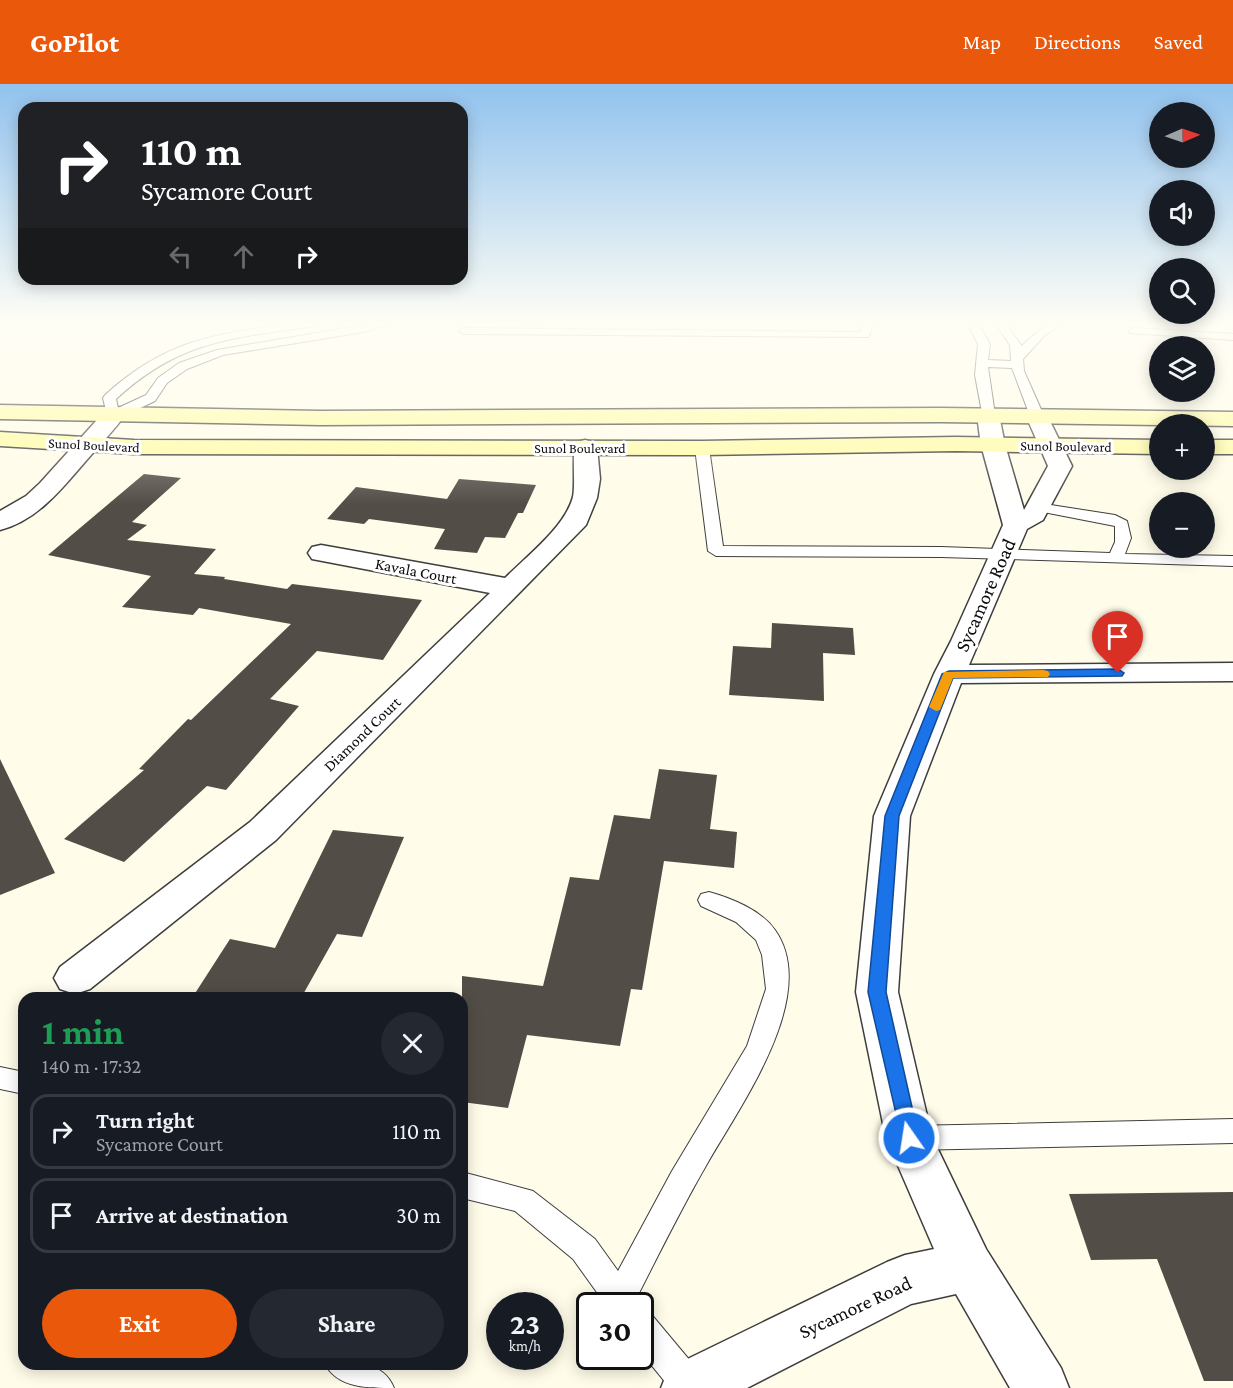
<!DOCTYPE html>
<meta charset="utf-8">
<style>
:root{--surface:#171b24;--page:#242831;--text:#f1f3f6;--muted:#9ea1a6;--line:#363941;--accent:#ea580c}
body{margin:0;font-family:"Crimson Pro",serif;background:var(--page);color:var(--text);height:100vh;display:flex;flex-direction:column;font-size:22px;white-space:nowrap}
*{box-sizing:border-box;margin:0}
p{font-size:20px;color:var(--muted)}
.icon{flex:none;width:33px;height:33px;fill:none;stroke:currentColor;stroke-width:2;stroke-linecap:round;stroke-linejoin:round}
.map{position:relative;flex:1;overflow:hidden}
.details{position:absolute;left:18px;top:908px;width:450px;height:378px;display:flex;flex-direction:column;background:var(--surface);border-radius:18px;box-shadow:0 3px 15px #0003}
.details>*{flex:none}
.hud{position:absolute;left:18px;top:18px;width:450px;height:183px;border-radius:18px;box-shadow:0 3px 15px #0003;background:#202124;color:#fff;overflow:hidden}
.needle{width:39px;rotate:88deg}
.tools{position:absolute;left:1149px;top:18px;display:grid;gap:12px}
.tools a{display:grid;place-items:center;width:66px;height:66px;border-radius:50%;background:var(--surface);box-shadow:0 3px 15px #0003;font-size:30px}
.speed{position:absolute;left:486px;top:1208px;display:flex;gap:12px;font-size:30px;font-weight:700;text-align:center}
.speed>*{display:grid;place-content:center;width:78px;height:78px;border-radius:50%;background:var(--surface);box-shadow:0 3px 15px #0003;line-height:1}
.speed small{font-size:15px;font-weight:400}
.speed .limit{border:3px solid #111;border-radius:9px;background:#fff;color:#111}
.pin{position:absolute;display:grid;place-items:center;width:51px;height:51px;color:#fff;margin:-62px -26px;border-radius:50% 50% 50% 0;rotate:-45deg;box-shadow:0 0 6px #0007}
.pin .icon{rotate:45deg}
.me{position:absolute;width:66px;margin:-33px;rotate:347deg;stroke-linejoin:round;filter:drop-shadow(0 0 4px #0008)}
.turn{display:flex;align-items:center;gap:21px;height:126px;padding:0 24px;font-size:27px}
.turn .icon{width:78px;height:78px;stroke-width:2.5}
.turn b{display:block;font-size:42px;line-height:51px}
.lanes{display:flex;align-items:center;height:57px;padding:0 24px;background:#0003;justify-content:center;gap:30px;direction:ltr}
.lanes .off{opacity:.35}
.round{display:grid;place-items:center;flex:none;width:63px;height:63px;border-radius:32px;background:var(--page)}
.head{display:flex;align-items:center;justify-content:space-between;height:102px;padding:0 24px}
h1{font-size:36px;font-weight:700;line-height:45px;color:#1e9e55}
.cta{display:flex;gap:12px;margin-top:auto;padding:12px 24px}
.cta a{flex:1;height:69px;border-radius:36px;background:var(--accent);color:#fff;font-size:24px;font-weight:700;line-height:69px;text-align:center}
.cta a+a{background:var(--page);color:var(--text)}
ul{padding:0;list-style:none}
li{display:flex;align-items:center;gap:18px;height:75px;margin:0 12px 9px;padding:0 12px;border:3px solid var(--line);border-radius:18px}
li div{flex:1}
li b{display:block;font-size:22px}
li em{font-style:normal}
header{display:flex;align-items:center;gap:36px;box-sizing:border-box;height:84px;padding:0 30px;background:var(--accent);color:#fff}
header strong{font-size:28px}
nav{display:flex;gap:33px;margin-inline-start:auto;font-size:21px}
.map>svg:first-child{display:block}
.building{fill:#534d47}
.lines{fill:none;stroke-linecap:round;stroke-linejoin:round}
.service-casing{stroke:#3e3e3e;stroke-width:2}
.minor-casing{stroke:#3e3e3e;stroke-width:3}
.secondary-casing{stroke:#2d2d2d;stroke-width:3}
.service{fill:#fff;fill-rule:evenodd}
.minor{fill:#fff;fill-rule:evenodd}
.secondary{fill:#fffba4;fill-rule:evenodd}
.route{fill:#1a73e8;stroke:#114b97;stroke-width:1.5}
.slow{fill:#f59e0b}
.labels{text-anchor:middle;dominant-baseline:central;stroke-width:6;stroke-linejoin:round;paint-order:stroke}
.far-street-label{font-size:14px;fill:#0b0b0b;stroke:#fff}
.street-label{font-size:16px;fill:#0b0b0b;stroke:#fff}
.near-street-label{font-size:20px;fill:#0b0b0b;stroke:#fff}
</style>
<header>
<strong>GoPilot</strong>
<nav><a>Map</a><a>Directions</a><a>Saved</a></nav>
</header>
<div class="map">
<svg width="1233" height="1304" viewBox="0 0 1233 1304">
<rect width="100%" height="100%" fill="#fffce9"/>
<path class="building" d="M 144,390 L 181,394 L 132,438 L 147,441 L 127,456 L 216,465 L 194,490 L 225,493 L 224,495 L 287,505 L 292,500 L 422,516 L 383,576 L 317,567 L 270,615 L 299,622 L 226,706 L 207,702 L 124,778 L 64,755 L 144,686 L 139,685 L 188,635 L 191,636 L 291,540 L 199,524 L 193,531 L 122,523 L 151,492 L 48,471 Z
M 459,395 L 536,401 L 523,429 L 518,429 L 505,454 L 485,453 L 477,469 L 434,465 L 445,445 L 369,435 L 364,440 L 327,435 L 356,403 L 447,415 Z
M 772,539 L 853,544 L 855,571 L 823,569 L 824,617 L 729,611 L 733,562 L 771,564 Z
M 0,675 L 55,789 L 0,811 Z
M 659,685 L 717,691 L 710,745 L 737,748 L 734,784 L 664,777 L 642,906 L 631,905 L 620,962 L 527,951 L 508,1024 L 462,1018 L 462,892 L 543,902 L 570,793 L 599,796 L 614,731 L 650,735 Z
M 333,746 L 404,753 L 362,853 L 337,850 L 301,914 L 192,914 L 230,855 L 275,864 Z
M 1233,1108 L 1233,1297 L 1204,1297 L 1157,1175 L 1091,1176 L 1069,1110 Z"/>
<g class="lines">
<g class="service-casing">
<path id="service" d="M 295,239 L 321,239 L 315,242 C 233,254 180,256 116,315 L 118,324 L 146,311 L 158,294 L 179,279 L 217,266 L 375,239 L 393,239 L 364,248 L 223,271 L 187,285 L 167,299 L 155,317 L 119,334 L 114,335 L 107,331 L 103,314 L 105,311 C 167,255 215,250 295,239 Z
M 862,239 L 873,239 L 869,253 L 464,250 L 458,247 L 464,244 L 860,248 Z
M 967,239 L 978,239 L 990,260 L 988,276 L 1011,277 L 1010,261 L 995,239 L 1005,239 L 1022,262 C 1035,249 1045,239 1064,239 L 1045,251 L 1023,275 L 1024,287 L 1044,332 L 1042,335 L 1037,336 L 1030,332 L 1012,284 L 988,283 L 995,331 L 988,335 L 983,334 L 975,291 L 978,260 Z
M 1134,244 L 1233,250 L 1233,256 L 1130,249 L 1128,247 Z
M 702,360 L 709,364 L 723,462 L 941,463 L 1110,469 L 1115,458 L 1115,442 L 1033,426 L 1031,423 L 1033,420 L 1038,419 L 1115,431 L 1127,437 L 1131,454 L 1125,470 L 1233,472 L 1233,482 L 941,473 L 716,472 L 708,467 L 695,364 Z
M 709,808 C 731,814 761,826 775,846 C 821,911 740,1022 707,1080 C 682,1123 660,1168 637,1213 L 640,1221 L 606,1221 L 573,1175 L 515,1127 L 462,1114 L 462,1088 L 533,1107 L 595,1155 L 618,1187 L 672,1087 L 747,962 L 766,905 L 762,871 L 756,856 L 736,838 L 701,822 L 698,816 L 701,810 Z
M 0,983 L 24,988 L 24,1010 L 0,1005 Z
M 1233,1035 L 1233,1059 L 909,1066 L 899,1063 L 895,1054 L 899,1045 L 909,1042 Z
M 640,1226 L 651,1230 L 702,1291 L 706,1304 L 670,1304 L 640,1267 Z
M 325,1280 C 351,1277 383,1276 394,1304 C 367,1304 338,1304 325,1280 Z"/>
</g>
<g class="minor-casing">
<path id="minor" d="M 114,324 L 122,326 L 125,331 C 115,345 103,357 92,370 C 66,399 40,436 0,446 L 0,427 L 26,412 L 40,399 L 106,326 Z
M 988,324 L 996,326 L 999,331 L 1005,361 L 1024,426 L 1048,382 L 1026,332 L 1029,327 L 1037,325 L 1045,327 L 1072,382 L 1043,436 L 1027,445 L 969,581 L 1233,579 L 1233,597 L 961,599 L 910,732 L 898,908 L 932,1053 L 986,1165 L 1061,1284 L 1069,1304 L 1010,1304 L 956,1210 L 911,1220 L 747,1304 L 661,1304 L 669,1284 L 887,1178 L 905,1171 L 934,1165 L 886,1054 L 856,908 L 874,732 L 934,590 L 951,557 L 1003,441 L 981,361 L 977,331 L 980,326 Z
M 585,356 L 593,358 L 597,363 L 600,395 L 597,414 L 586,441 L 276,756 L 90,905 L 75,910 L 60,905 L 54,894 L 60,883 L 250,738 L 490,509 L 312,475 L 308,469 L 312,463 L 321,461 L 505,494 C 527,472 565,443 573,413 C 576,398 571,367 577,358 Z"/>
</g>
<g class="secondary-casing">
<path id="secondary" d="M 0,321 L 320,327 L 941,324 L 1233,328 L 1233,342 L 941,338 L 320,341 L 0,335 Z
M 0,348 L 134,356 L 702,357 L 956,353 L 1160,356 L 1160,370 L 956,367 L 702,371 L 134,370 L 0,362 Z
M 1204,356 L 1233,356 L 1233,370 L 1204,370 Z"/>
</g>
<use href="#service" class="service"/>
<use href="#minor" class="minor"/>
<use href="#secondary" class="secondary"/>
</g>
<linearGradient id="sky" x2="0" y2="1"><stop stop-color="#91c2ee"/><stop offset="0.57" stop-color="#fffef5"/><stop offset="1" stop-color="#fffef5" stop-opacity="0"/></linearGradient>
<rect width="1233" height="421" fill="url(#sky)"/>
<path class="route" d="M 1118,585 L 1124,589 L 1122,592 L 953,594 L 899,732 L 886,908 L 919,1054 L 916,1060 L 909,1062 L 903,1060 L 868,908 L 885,732 L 942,590 L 949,587 Z"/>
<path class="slow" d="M 1043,586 L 1048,587 L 1050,590 L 1048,593 L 953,594 L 940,626 L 936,627 L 929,623 L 944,588 Z"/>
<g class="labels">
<g class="far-street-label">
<text transform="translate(94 361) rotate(3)">Sunol Boulevard</text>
<text transform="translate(1066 362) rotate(1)">Sunol Boulevard</text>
<text x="580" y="364">Sunol Boulevard</text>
</g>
<g class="street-label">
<text transform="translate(416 487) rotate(11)">Kavala Court</text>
<text transform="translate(362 650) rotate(-44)">Diamond Court</text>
</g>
<g class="near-street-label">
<text transform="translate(985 511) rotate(-66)">Sycamore Road</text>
<text transform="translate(855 1223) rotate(-25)">Sycamore Road</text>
</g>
</g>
</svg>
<div class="tools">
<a><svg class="needle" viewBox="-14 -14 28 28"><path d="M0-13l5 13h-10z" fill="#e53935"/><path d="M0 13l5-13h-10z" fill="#9ea1a6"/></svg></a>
<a><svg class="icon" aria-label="sound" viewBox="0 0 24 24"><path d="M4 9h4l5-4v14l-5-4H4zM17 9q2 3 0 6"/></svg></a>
<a><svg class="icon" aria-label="search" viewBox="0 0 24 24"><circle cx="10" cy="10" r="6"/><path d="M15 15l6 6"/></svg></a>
<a><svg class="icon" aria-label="layers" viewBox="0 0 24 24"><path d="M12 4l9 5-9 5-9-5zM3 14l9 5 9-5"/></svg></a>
<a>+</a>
<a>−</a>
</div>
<div class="speed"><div>23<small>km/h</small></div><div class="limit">30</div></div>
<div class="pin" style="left:1118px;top:589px;background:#d93025"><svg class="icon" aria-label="arrive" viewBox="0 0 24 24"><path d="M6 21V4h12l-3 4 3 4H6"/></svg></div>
<svg class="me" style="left:909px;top:1054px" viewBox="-20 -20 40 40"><circle r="17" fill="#1a73e8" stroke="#fff" stroke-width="3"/><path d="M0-11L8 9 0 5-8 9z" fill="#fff"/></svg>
<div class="hud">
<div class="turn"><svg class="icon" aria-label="right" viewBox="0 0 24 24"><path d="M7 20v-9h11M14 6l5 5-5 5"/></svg><div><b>110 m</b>Sycamore Court</div></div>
<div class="lanes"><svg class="icon off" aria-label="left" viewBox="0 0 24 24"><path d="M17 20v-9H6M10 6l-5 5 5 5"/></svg><svg class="icon off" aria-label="ahead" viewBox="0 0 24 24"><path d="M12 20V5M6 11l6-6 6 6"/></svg><svg class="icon" aria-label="right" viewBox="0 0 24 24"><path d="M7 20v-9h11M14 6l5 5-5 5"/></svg></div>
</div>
<section class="details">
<div class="head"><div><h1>1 min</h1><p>140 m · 17:32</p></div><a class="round"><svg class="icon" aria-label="close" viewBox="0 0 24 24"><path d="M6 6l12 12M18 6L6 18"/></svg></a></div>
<ul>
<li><svg class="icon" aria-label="right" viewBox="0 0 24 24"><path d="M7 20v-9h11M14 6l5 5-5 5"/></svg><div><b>Turn right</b><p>Sycamore Court</p></div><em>110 m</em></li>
<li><svg class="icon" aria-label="arrive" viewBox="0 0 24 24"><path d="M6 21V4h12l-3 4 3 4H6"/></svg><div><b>Arrive at destination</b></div><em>30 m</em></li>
</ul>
<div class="cta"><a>Exit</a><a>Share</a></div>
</section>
</div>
